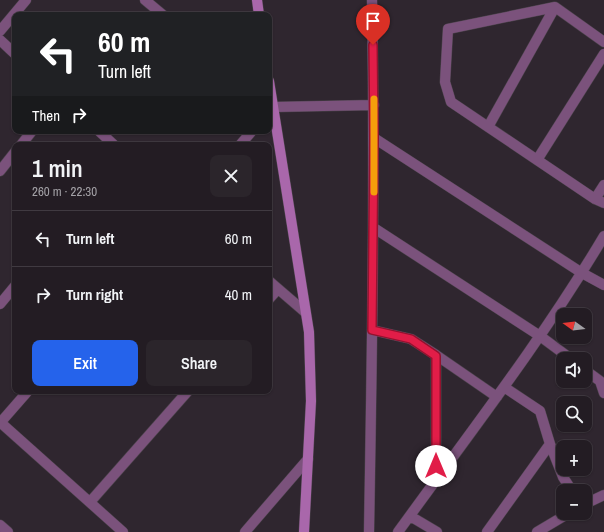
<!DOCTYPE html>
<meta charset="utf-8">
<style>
:root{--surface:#231c23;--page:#2b252b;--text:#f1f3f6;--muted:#a3a1a6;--line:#403a41;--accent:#2563eb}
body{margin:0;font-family:"Archivo Narrow",sans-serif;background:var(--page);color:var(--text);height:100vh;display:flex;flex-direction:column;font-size:15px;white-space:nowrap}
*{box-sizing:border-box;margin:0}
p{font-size:13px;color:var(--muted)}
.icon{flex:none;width:22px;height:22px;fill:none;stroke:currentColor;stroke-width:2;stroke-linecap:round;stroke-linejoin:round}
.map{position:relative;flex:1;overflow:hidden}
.drawer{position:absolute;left:12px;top:142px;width:260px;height:252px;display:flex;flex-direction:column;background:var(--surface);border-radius:8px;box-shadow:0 1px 3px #0004,0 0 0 1px var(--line)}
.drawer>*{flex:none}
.banner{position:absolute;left:12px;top:12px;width:260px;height:122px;border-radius:8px;box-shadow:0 1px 3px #0004,0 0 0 1px var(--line);background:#202124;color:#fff;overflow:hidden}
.needle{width:26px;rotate:285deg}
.fabs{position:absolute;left:556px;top:308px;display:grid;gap:8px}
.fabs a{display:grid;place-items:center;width:36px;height:36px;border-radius:8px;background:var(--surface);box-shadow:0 1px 3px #0004,0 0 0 1px var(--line);font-size:20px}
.pin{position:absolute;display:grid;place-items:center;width:34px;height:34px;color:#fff;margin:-41px -17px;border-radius:50% 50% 50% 0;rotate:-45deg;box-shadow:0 0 4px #0007}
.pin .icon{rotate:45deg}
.me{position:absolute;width:44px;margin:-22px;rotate:0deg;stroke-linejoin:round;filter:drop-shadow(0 0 3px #0008)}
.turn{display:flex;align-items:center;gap:14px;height:84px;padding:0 20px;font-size:18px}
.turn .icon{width:52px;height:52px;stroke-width:2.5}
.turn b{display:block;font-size:28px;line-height:34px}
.then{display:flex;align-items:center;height:38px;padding:0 20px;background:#0003;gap:8px;font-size:15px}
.round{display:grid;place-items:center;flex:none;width:42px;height:42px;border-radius:8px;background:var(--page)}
.headline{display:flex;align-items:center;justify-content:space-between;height:68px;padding:0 20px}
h1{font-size:24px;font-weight:600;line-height:30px}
.primary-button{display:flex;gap:8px;margin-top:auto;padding:8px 20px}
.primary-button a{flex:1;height:46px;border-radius:8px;background:var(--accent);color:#fff;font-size:16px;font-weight:600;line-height:46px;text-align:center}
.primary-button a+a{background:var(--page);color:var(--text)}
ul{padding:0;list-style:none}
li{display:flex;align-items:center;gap:12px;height:56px;padding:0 20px;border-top:1px solid var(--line)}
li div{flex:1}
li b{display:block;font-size:15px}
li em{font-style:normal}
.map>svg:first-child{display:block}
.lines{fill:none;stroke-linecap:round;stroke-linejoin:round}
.street-casing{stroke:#4d444d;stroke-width:11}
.secondary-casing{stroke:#4d444d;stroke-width:11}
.street{stroke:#7b527c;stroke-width:10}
.secondary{stroke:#a967ab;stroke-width:10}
.route-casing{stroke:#92132f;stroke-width:10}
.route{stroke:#e11d48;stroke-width:7}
.slow{stroke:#f59e0b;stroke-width:7}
</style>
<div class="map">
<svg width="604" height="532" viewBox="0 0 604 532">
<rect width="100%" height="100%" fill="#2f262f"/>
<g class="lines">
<g class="street-casing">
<path id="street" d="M 145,0 L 163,15
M 0,31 L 26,0
M 0,40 L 15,54
M 604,42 L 555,7 L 448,29 L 445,82 L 451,102 L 595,199 L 604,203
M 269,104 L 273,107 L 374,105
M 488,127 L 555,7
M 99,131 L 114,145
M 374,138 L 582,273 L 604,285
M 21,145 L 32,131
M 240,145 L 252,131
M 537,160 L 604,54
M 0,171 L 15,152
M 595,199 L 604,185
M 374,228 L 540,336 L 571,359
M 269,281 L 305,312
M 269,299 L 278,289
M 0,304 L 15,286
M 372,330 L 411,339 L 436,355
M 585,370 L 600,381 L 604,393
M 0,422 L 123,532
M 0,423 L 28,391
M 550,444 L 563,477 L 572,491
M 436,481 L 436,355 L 497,397
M 90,502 L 188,391
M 585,504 L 604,495
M 410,516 L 437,532
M 0,525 L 8,532
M 245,532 L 308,459
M 369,532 C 372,355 375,177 372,0
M 398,532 C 469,434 543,339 604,236
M 487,532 L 550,444 L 540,411 L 504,387
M 537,532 L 569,513"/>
</g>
<g class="secondary-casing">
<path id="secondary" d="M 257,0 L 259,15
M 269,81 L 309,332 L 311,401 L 304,532"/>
</g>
<use href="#street" class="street"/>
<use href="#secondary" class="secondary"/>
</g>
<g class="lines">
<g class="route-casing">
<path id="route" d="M 373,45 L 374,138 L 372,330 L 411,339 L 436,356 L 436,466"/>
</g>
<use href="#route" class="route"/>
<path class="slow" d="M 374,99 L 374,192"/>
</g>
</svg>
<div class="fabs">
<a><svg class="needle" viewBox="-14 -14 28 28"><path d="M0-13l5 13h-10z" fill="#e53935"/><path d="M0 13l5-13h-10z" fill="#a3a1a6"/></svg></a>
<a><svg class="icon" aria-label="sound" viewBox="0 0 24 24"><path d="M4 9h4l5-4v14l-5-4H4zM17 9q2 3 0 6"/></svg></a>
<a><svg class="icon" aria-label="search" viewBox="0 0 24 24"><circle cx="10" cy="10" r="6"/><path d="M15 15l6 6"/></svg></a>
<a>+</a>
<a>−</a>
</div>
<div class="pin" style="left:373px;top:45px;background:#d93025"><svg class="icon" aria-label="arrive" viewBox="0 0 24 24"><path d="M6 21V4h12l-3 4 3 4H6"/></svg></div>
<svg class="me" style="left:436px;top:466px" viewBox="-20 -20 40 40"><circle r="19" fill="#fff"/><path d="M0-13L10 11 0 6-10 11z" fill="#e11d48"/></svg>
<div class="banner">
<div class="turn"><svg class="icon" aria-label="left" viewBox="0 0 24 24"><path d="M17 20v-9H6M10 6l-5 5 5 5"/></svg><div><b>60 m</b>Turn left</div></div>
<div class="then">Then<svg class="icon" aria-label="right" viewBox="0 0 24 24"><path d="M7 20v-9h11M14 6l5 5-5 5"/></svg></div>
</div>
<section class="drawer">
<div class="headline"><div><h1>1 min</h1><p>260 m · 22:30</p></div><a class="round"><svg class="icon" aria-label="close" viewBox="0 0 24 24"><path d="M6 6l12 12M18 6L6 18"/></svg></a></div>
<ul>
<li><svg class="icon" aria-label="left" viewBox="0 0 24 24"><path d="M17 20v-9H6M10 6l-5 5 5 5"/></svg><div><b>Turn left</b></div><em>60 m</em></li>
<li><svg class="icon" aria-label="right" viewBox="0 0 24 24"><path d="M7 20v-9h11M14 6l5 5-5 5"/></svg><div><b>Turn right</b></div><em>40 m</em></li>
</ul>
<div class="primary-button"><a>Exit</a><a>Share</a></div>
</section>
</div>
